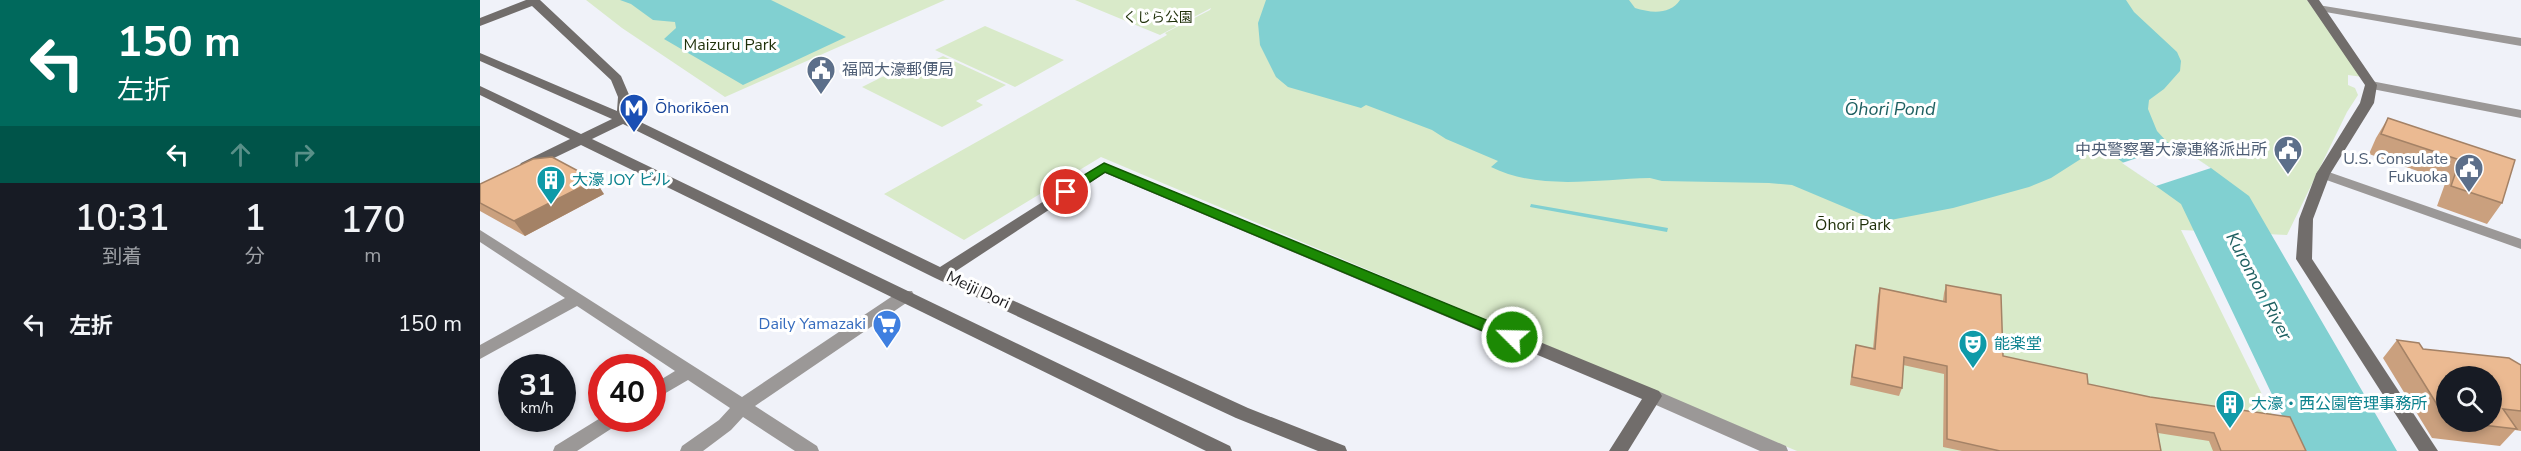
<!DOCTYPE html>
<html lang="ja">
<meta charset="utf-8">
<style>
:root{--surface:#171b24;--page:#20242c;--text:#f1f3f6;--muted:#9ea1a6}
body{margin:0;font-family:"Nunito Sans","Noto Sans JP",sans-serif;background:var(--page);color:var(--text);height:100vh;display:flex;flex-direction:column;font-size:22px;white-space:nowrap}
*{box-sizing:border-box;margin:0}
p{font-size:20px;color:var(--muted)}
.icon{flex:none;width:33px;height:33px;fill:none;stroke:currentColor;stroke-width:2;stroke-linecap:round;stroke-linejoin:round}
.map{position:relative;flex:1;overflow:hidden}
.side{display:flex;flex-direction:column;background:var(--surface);width:480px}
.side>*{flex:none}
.top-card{background:#00695c;color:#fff;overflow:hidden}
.controls{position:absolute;left:1956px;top:366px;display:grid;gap:12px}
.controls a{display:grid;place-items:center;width:66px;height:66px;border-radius:50%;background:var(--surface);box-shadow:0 3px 9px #0003;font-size:30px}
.speed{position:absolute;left:18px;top:354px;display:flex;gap:12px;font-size:30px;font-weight:700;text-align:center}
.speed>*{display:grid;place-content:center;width:78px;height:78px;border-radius:50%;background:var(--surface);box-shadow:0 3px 9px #0003;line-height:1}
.speed small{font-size:15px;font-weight:400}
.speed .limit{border:9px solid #d22;background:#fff;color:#111}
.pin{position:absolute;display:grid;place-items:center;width:51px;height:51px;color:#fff;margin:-26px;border:3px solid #fff;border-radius:50%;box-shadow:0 2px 6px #0007}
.me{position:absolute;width:66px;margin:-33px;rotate:293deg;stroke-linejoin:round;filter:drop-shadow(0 0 4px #0008)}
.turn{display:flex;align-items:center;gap:21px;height:126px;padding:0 18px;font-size:27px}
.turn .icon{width:78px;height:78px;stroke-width:2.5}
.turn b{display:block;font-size:42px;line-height:51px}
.lanes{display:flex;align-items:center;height:57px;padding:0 18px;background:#0003;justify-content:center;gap:30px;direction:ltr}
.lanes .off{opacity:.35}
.eta{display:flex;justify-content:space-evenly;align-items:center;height:102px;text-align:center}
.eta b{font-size:36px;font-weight:600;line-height:42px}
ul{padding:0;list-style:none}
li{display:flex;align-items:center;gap:18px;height:78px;padding:0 18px}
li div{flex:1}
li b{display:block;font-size:22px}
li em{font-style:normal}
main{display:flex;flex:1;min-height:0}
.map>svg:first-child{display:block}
.green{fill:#d9eac9}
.water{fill:#81d0d1}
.pier{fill:#f0f2f9}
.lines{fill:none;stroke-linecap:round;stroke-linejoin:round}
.street{fill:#9b9897;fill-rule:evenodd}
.secondary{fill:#716d6b;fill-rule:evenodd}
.wall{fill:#caa07e;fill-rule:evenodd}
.shaded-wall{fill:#a48266}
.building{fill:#ebba92;stroke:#a48266;stroke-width:1.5}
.route{fill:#1c8904;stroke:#125903;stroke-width:1.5}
.labels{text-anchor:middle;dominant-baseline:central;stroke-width:6;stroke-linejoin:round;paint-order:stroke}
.far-park-label{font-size:14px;fill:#1f3009;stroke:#fff}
.park-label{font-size:16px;fill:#1f3009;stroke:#fff}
.service-label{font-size:16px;fill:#4e5e75;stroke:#fff;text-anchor:end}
.transit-label{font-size:16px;fill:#164399;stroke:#fff;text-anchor:start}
.culture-label{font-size:16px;fill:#0d838f;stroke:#fff;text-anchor:start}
.street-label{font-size:16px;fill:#1a1a1d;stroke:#fff}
.shop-label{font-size:16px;fill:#366cbe;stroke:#fff;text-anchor:end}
.water-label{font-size:18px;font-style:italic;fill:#1d5f60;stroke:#fff}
</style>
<main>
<section class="side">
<div class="top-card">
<div class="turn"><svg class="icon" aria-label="left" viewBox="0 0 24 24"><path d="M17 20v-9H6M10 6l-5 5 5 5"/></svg><div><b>150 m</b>左折</div></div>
<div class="lanes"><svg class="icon" aria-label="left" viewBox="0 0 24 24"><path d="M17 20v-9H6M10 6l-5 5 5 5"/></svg><svg class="icon off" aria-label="ahead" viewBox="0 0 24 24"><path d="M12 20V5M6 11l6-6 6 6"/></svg><svg class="icon off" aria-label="right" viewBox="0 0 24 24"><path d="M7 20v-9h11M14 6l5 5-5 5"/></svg></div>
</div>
<div class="eta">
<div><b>10:31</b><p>到着</p></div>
<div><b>1</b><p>分</p></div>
<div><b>170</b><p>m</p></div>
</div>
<ul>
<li><svg class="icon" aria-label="left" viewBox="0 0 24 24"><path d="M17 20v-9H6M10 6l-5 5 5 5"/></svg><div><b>左折</b></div><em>150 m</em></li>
</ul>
</section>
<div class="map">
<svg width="2041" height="451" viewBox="0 0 2041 451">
<rect width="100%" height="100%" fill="#f0f2f9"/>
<path class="green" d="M 106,0 L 465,0 L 245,97 L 142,28 Z
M 595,0 L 1827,0 L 1883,77 L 1868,75 L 1868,85 L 1875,88 L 1878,95 L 1867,112 L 1807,235 L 1701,230 L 1810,451 L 1317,451 L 621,157 L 484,240 L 404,194 L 687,35 L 685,33 L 730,10 L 731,8 L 680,35 Z
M 505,26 L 584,60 L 535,87 L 455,50 Z
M 463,56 L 526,85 L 496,101 L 503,105 L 462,127 L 382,87 L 422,67 L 432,71 Z"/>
<path class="water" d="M 140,0 L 291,0 L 366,37 L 263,85 L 184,39 L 196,28 L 195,22 L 173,20 L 151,4 Z
M 786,0 L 1149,0 L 1155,8 C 1171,13 1190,15 1200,0 L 1646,0 L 1654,12 L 1697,52 L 1701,61 L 1700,71 L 1684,89 L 1669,100 L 1668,109 L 1677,131 L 1687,142 L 1731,168 L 1769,196 L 1917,451 L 1819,451 L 1701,204 L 1634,156 L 1622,153 L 1607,155 L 1571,178 L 1549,187 L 1473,208 L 1400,222 L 1312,185 L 1289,183 L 1182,181 L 1170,178 C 1118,179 1059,191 1011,167 L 1018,161 L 966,139 L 952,130 L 886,105 L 881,108 L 808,87 L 796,77 L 780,45 L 778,23 Z
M 1051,204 L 1188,228 L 1187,232 L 1050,207 Z"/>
<path class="pier" d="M 1696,145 L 1731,168 L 1676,186 L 1642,163 Z"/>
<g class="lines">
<path class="street" d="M 1838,5 L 2041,38 L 2041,46 L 1834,10 L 1834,6 Z
M 1891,81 L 2041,110 L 2041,118 L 1887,88 L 1885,85 L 1887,82 Z
M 1843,170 L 2041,239 L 2041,249 L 1838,177 L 1836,174 L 1838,171 Z
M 0,230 L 262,397 L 420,291 L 432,291 L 434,295 L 432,299 L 275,406 L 337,446 L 339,451 L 315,451 L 263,417 L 251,430 L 223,451 L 200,451 L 202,446 L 239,420 L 250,408 L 208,380 L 172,401 L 172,385 L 195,371 L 97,306 L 0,359 L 0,345 L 85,298 L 0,242 Z
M 1173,389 L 1306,446 L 1308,451 L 1280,451 L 1167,401 L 1164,396 L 1167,391 Z
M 122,417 L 143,418 L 140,423 L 97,451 L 73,451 L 75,446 Z"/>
<path class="secondary" d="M 46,0 L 60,0 L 141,76 L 150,97 L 150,117 L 460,267 L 624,163 L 1179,391 L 1182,396 L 1148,451 L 1129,451 L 1162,399 L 625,173 L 473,273 L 768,408 L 865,446 L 867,451 L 838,451 L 756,418 L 455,278 L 143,124 L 112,139 L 750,446 L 752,451 L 726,451 L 101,145 L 51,169 L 41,169 L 39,166 L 41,163 L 90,139 L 0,95 L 0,86 L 101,134 L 132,119 L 0,61 L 0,53 L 137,111 L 138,97 L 131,80 L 52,6 L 0,26 L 0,18 Z
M 1827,0 L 1839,0 L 1897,85 L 1894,103 L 1850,174 L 1833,219 L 1832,259 L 1958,451 L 1939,451 L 1816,259 L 1819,219 L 1836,174 L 1880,103 L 1885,85 Z"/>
</g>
<path class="wall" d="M 1908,118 L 2035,160 L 2022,203 L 2007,224 L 1957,206 L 1966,181 L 1889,154 L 1896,138 Z
M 0,184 L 124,194 L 45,236 L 0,211 Z
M 1466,285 L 1523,356 L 1608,384 L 1826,451 L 1733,451 L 1729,441 L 1678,433 L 1681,451 L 1482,451 L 1463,447 L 1464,374 L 1423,365 L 1422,388 L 1419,396 L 1370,385 L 1374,353 L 1376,345 L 1393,349 L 1398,296 L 1400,288 L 1463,301 L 1464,293 Z
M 1917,340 L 1943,349 L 2041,365 L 2041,431 L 2035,430 L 2020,446 L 1952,438 L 1903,358 ZM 1966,376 L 2012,422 L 1966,422 Z"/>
<path class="shaded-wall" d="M 115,180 L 124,194 L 45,236 L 34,221 Z"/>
<path class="building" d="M 1908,118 L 2035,160 L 2022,203 L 1971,186 L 1980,160 L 1901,134 Z
M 72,157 L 115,180 L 34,221 L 0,203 L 0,184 L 53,159 Z
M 1466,285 L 1521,295 L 1523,356 L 1607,374 L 1608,384 L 1670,397 L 1810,417 L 1826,451 L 1741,451 L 1734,433 L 1676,424 L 1681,451 L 1520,451 L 1467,439 L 1467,366 L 1424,357 L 1422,388 L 1372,377 L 1376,345 L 1395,349 L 1400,288 L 1466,302 Z
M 1917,340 L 1939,343 L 1943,349 L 2029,358 L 2041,365 L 2041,411 L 2023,409 L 2037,429 L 1976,422 L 2012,422 L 2012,376 L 1966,376 L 1966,419 Z"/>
<path class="route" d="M 624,163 L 1038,333 L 1040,337 L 1038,341 L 1027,341 L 625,172 L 590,195 L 581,195 L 579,192 L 581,189 Z"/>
<defs>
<g id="civic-pin" transform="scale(1.5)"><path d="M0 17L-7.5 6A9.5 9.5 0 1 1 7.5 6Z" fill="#5c6f8a" stroke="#fff"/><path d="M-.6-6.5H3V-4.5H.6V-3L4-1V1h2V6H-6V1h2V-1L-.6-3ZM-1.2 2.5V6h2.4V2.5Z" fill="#fff"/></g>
<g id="metro-pin" transform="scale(1.5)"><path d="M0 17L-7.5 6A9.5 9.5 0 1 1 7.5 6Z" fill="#1a4fb4" stroke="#fff"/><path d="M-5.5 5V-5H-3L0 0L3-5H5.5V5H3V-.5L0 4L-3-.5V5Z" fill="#fff"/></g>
<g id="building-pin" transform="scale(1.5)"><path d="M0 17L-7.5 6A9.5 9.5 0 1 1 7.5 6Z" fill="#0f9aa8" stroke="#fff"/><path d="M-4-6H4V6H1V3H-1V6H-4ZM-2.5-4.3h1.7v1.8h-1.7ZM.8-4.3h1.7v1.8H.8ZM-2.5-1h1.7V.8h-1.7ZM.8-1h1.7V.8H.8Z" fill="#fff"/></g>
<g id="supermarket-pin" transform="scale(1.5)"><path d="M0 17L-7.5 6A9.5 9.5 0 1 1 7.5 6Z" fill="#3f7fe0" stroke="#fff"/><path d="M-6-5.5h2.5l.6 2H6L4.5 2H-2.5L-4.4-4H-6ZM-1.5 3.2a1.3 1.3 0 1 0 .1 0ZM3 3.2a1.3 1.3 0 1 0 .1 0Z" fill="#fff"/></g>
<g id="theatre-pin" transform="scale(1.5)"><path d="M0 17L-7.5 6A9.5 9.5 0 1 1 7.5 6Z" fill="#0f9aa8" stroke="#fff"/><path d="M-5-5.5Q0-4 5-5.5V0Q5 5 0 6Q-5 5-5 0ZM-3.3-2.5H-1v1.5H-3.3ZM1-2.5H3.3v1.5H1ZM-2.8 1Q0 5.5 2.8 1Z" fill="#fff"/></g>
</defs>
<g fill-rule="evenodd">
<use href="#civic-pin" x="341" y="70"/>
<use href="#metro-pin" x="154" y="108"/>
<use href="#civic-pin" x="1808" y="150"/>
<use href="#civic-pin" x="1989" y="168"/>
<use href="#building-pin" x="71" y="180"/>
<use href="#supermarket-pin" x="407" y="324"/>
<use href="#theatre-pin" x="1493" y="344"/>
<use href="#building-pin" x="1750" y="404"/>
</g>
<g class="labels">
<g class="far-park-label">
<text x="678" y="17">くじら公園</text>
</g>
<g class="park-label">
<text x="250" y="45">Maizuru Park</text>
<text x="1373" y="225">Ōhori Park</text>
</g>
<g class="service-label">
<text x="362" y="70" text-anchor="start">福岡大濠郵便局</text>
<text x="1787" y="150">中央警察署大濠連絡派出所</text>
<text x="1968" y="159">U.S. Consulate<tspan x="1968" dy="18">Fukuoka</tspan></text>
</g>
<g class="transit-label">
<text x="175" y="108">Ōhorikōen</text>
</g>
<g class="culture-label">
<text x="92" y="180">大濠 JOY ビル</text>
<text x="1514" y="344">能楽堂</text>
<text x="1771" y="404">大濠・西公園管理事務所</text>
</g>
<g class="street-label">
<text transform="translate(498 290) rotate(25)">Meiji Dori</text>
</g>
<g class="shop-label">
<text x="386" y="324">Daily Yamazaki</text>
</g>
<g class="water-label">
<text x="1410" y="109">Ōhori Pond</text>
<text transform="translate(1779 286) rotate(62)">Kuromon River</text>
</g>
</g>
</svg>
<div class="controls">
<a><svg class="icon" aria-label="search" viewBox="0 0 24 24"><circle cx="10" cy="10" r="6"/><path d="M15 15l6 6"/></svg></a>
</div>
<div class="speed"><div>31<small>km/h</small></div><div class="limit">40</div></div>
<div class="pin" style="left:586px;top:192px;background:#d93025"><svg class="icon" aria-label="arrive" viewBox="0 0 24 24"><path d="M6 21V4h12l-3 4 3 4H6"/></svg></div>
<svg class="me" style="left:1032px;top:337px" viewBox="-20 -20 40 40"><circle r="17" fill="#1c8904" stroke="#fff" stroke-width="3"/><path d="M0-11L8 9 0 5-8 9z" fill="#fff"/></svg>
</div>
</main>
